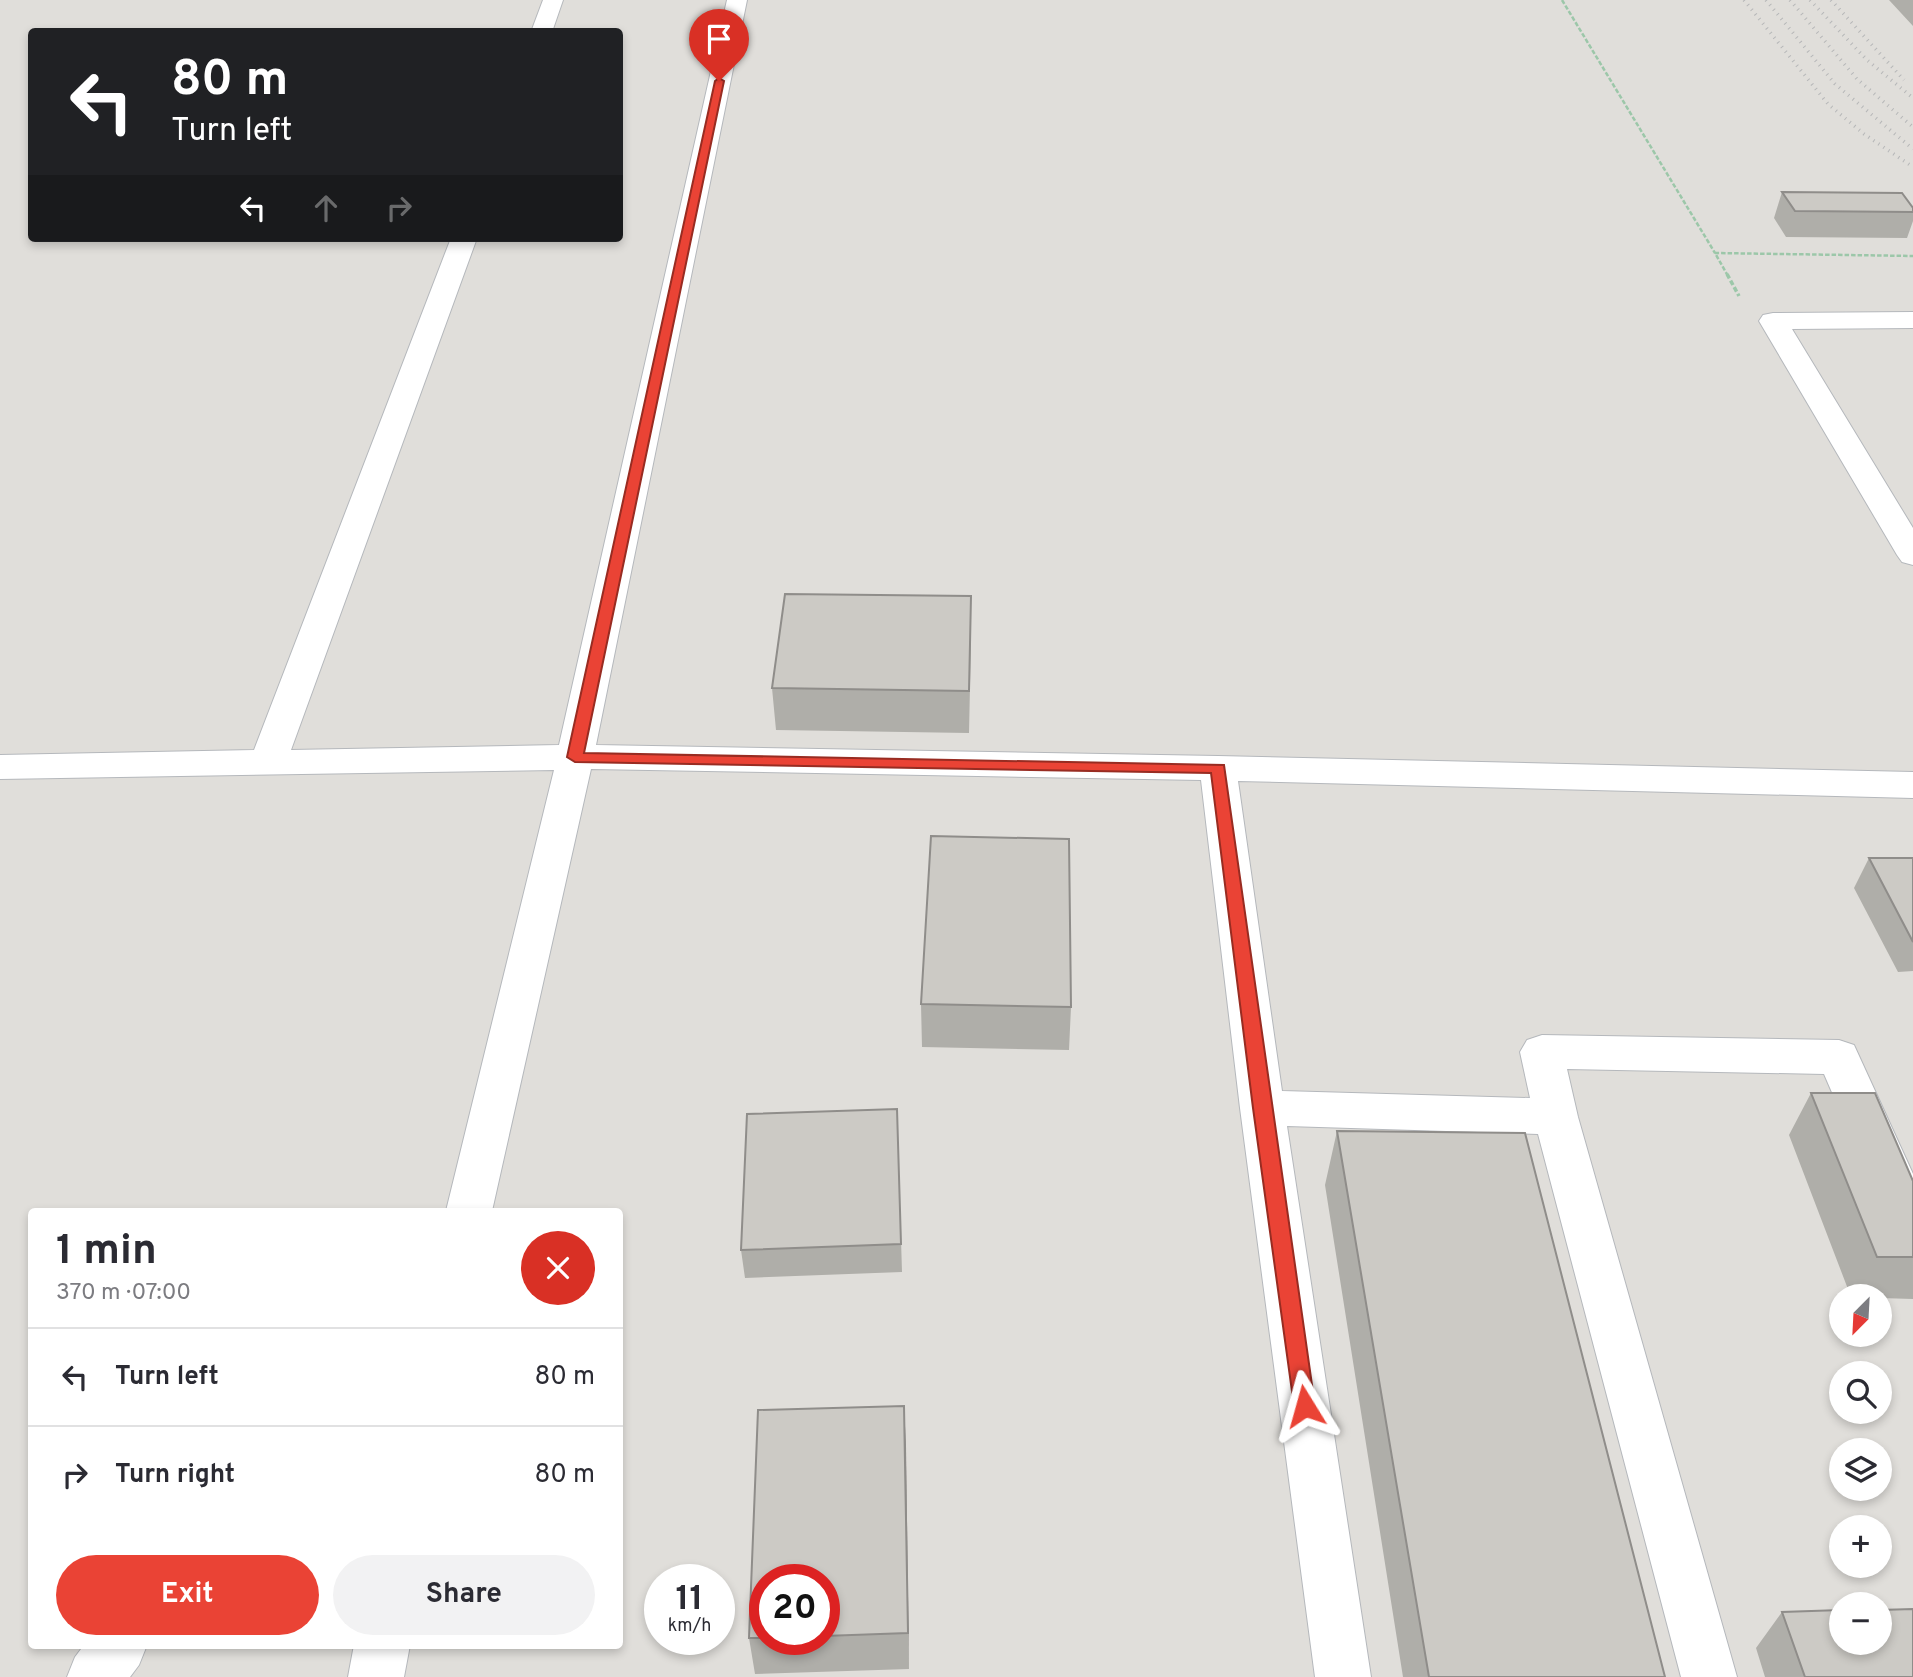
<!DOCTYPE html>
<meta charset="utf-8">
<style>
:root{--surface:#fff;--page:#f2f2f3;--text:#2b2b33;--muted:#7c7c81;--line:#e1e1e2;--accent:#ea4335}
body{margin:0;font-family:Overpass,sans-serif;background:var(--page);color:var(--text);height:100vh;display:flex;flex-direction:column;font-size:26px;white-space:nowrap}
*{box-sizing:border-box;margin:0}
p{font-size:23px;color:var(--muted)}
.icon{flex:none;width:38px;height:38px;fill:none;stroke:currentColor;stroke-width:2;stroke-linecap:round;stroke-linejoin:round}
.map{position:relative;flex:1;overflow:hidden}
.sheet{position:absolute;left:28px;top:1208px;width:595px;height:441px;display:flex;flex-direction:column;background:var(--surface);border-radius:7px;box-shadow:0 4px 10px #0003}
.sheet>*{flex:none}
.hud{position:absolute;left:28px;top:28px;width:595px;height:214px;border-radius:7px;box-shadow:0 4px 10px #0003;background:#202124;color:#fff;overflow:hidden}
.needle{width:46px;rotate:204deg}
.controls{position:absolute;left:1829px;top:1284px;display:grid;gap:14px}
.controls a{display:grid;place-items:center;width:63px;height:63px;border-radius:50%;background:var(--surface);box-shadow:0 4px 10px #0003;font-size:35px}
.speed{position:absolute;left:644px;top:1564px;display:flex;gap:14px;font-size:35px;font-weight:700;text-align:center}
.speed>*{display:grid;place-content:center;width:91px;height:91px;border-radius:50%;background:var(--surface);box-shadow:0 4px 10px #0003;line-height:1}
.speed small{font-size:18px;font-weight:400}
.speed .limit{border:10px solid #d22;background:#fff;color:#111}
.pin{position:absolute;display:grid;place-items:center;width:60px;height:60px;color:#fff;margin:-72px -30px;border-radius:50% 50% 50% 0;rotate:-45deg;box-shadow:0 0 7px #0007}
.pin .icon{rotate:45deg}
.me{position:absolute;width:77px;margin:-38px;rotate:352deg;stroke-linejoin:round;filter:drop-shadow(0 0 5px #0008)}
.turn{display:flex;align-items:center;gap:24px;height:147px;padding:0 28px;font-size:32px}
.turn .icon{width:91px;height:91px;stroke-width:2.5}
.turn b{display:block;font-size:49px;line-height:60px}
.lanes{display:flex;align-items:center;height:66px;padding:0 28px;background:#0003;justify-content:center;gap:35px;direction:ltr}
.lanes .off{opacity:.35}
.round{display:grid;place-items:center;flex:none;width:74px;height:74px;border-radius:37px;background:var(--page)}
.overview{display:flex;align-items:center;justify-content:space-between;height:119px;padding:0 28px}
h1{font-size:42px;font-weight:700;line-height:52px}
.button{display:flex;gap:14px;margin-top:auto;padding:14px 28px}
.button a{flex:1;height:80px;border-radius:42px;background:var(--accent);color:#fff;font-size:28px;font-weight:700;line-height:80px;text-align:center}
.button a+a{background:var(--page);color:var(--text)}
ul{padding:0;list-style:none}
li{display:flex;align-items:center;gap:21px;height:98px;padding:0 28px;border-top:2px solid var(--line)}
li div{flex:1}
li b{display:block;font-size:26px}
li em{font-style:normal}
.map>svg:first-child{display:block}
.industrial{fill:#e0deda;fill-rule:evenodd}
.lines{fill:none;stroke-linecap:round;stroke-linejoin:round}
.minor-casing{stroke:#b5b8bc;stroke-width:2}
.path-far1{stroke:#9cc7a9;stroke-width:2.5;stroke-dasharray:4.5 2;stroke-linecap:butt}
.path{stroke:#9cc7a9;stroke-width:3.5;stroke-dasharray:5 2.5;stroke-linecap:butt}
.minor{fill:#fff;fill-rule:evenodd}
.rail{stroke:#b6b7b8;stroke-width:3.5;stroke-dasharray:1 5;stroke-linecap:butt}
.wall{fill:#afaea9;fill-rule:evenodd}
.shaded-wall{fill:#8f8d8a}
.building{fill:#cccac5;stroke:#8f8d8a;stroke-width:2}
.route{fill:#ea4335;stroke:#982c22;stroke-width:2}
</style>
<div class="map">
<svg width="1913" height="1677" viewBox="0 0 1913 1677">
<rect width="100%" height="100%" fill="#f1efe8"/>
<path class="industrial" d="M 0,0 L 1913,0 L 1913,1677 L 0,1677 ZM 32,32 L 620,32 L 620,238 L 32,238 ZM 32,1211 L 620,1211 L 620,1645 L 32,1645 ZM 1841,1297 L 1880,1297 L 1880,1335 L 1841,1335 ZM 1841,1374 L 1880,1374 L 1880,1412 L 1841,1412 ZM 1841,1451 L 1880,1451 L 1880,1489 L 1841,1489 ZM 1841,1528 L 1880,1528 L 1880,1566 L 1841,1566 ZM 660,1580 L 719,1580 L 719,1640 L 660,1640 ZM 765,1580 L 824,1580 L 824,1640 L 765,1640 ZM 1841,1605 L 1880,1605 L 1880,1643 L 1841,1643 Z"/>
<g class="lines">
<g class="minor-casing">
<path id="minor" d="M 543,0 L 563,0 L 552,32 L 531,32 Z
M 727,0 L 747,0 L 596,745 L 1218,756 L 1913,772 L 1913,798 L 1238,781 L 1282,1091 L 1530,1098 L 1520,1052 L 1527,1040 L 1542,1035 L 1839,1040 L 1854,1045 L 1913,1174 L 1913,1246 L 1896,1240 L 1824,1074 L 1567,1069 L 1578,1117 L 1737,1677 L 1681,1677 L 1538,1134 L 1287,1126 L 1371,1677 L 1315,1677 L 1240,1108 L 1201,780 L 591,769 L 492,1211 L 446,1211 L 554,770 L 0,779 L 0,755 L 254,750 L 451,238 L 477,238 L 291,750 L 559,745 Z
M 1913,312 L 1913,328 L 1792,329 L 1913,528 L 1913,565 L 1902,562 L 1897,555 L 1759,321 L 1763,315 L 1773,313 Z
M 84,1645 L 147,1645 L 139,1665 L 130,1677 L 67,1677 L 75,1657 Z
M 354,1645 L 410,1645 L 404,1677 L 348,1677 Z"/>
</g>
<path class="path-far1" d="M 1562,0 L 1715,253
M 1728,276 L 1715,253 L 1913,256"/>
<path class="path" d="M 1727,274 L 1739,296"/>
<use href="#minor" class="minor"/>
<path class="rail" d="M 1744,0 L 1828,104 L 1864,134 L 1913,167
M 1766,0 L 1835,84 L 1913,149
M 1790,0 L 1857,79 L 1913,127
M 1810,0 L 1867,60 L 1913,98
M 1831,0 L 1904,80"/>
</g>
<path class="wall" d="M 1889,0 L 1913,0 L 1913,26 Z
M 1782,192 L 1913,208 L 1913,221 L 1907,238 L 1786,237 L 1774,218 Z
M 971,638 L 969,733 L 776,730 L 772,688 Z
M 1869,858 L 1913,858 L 1913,971 L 1898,972 L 1854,888 Z
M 921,1004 L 1071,1007 L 1069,1050 L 922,1047 Z
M 1811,1093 L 1913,1181 L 1913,1299 L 1880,1298 L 1880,1297 L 1851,1297 L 1789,1135 Z
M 897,1109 L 902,1272 L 745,1278 L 741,1250 Z
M 1337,1131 L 1665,1677 L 1403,1677 L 1325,1185 Z
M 904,1406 L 909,1669 L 755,1674 L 749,1638 L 758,1410 ZM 765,1580 L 824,1580 L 824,1640 L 765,1640 Z
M 1782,1612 L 1913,1677 L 1765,1677 L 1756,1648 Z"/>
<path class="shaded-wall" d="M 904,1406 L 906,1445 L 909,1669 L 908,1633 Z"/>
<path class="building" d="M 1782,192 L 1902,193 L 1913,208 L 1913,212 L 1795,211 Z
M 785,594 L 971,596 L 969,691 L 772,688 Z
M 931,836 L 1069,839 L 1071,1007 L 921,1004 Z
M 1869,858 L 1913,858 L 1913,942 Z
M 1811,1093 L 1875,1093 L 1913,1181 L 1913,1257 L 1877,1257 Z
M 897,1109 L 901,1244 L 741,1250 L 747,1114 Z
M 1337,1131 L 1525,1133 L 1665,1677 L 1429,1677 Z
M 904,1406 L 908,1633 L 824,1636 L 824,1580 L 765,1580 L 765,1638 L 749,1638 L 758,1410 Z
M 1913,1609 L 1913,1677 L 1805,1677 L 1782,1612 L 1841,1610 L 1841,1643 L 1880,1643 L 1880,1610 Z"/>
<path class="route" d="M 719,78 L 724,81 L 584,753 L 1224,765 L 1315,1406 L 1312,1413 L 1305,1416 L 1297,1413 L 1294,1406 L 1253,1108 L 1211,773 L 575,762 L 567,757 L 715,81 Z"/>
</svg>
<div class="controls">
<a><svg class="needle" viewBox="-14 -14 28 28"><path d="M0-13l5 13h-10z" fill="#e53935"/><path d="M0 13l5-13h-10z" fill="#7c7c81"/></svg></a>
<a><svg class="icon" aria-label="search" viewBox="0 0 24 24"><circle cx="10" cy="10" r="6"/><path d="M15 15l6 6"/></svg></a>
<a><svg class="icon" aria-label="layers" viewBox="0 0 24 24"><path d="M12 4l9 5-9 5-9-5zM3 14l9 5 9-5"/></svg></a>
<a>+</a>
<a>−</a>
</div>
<div class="speed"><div>11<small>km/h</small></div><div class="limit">20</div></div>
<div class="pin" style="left:719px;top:81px;background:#d93025"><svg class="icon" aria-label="arrive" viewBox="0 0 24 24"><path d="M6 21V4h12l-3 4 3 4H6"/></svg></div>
<svg class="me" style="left:1305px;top:1406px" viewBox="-20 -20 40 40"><path d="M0-17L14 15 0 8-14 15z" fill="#ea4335" stroke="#fff" stroke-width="4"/></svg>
<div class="hud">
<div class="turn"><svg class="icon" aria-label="left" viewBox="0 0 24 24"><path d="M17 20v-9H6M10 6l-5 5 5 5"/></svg><div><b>80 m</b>Turn left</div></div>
<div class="lanes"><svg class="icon" aria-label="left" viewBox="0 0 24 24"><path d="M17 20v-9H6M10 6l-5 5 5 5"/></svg><svg class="icon off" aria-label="ahead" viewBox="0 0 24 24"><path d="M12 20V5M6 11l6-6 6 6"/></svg><svg class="icon off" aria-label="right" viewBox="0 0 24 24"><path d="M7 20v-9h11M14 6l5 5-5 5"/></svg></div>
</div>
<section class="sheet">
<div class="overview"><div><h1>1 min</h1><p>370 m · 07:00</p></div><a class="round" style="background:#d93025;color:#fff"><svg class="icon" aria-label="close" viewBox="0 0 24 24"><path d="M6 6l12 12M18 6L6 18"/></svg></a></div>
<ul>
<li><svg class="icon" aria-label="left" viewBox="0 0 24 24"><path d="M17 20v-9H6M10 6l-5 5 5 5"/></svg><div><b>Turn left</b></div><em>80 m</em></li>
<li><svg class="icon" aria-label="right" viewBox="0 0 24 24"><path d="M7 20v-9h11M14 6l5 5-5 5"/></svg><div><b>Turn right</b></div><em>80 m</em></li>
</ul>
<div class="button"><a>Exit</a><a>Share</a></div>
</section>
</div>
